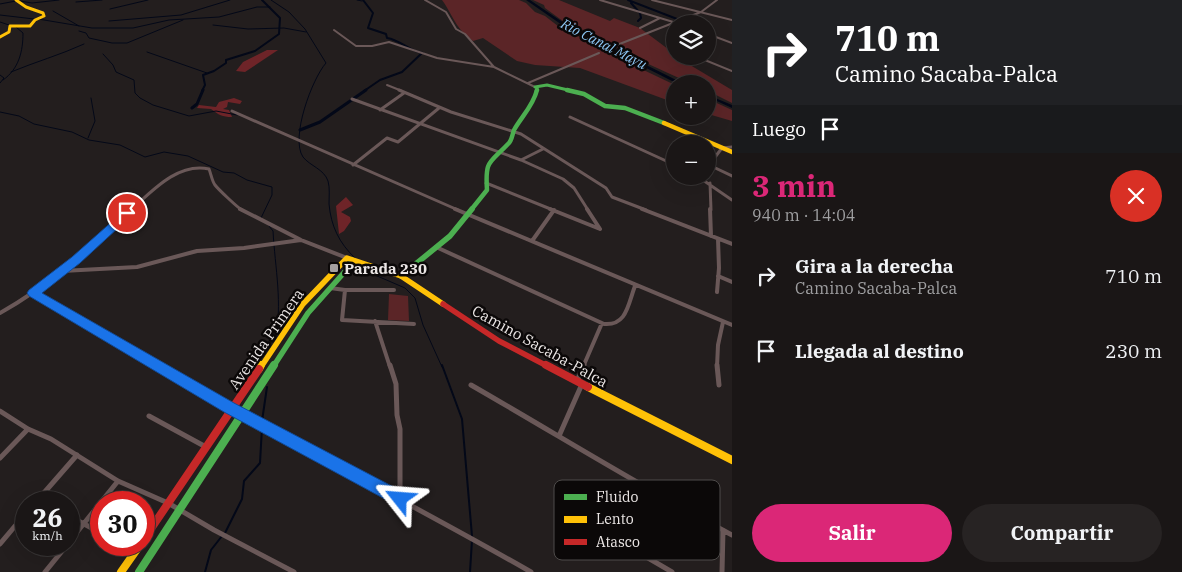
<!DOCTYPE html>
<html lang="es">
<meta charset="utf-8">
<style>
:root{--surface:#1a1616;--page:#272323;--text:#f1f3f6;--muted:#9f9fa1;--line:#383535;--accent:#db2777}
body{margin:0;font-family:"IBM Plex Serif",serif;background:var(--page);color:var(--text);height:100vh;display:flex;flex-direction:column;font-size:19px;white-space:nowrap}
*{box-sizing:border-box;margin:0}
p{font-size:16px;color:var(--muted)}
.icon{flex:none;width:28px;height:28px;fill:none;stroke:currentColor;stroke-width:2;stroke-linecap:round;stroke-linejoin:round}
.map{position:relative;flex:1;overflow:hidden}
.sheet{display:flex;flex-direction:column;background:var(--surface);width:450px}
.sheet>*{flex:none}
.banner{background:#202124;color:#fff;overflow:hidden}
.buttons{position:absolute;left:666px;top:15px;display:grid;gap:10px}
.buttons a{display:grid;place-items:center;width:50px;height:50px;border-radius:50%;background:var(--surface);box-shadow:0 5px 20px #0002,0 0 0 1px var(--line);font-size:25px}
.speed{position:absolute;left:15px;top:491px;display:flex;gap:10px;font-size:25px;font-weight:700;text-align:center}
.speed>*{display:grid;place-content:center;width:65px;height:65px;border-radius:50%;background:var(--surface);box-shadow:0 5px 20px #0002,0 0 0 1px var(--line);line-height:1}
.speed small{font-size:12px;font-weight:400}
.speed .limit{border:8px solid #d22;background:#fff;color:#111}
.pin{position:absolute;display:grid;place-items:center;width:42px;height:42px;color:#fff;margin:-21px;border:2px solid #fff;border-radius:50%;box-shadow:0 1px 5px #0007}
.me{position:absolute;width:55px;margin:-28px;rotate:298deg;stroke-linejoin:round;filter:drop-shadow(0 0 4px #0008)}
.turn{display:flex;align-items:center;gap:18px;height:105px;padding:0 20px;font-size:22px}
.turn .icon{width:65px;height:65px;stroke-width:2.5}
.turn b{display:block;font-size:35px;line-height:42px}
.then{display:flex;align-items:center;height:48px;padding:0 20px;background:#0003;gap:10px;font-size:19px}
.round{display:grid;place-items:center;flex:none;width:52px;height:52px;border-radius:26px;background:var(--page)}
.overview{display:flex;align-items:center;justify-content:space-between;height:85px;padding:0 20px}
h1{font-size:30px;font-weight:800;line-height:38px;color:var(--accent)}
.action{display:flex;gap:10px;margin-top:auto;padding:10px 20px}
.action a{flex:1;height:58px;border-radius:30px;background:var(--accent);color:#fff;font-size:20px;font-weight:800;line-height:58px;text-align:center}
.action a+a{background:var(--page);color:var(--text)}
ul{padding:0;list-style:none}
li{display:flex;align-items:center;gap:15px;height:75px;padding:0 20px}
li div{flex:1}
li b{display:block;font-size:19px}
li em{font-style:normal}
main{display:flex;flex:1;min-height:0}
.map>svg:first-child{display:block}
.green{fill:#5b2527}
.forest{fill:#6e2428}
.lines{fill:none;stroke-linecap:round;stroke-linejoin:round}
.stream-far1{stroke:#030818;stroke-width:1}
.stream{stroke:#030818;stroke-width:2}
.canal-far1{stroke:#030818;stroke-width:2}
.canal{stroke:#030818;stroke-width:3}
.river{fill:#030818;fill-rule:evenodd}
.street-far3{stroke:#6a5858;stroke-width:2}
.street-far2{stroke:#6a5858;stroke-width:3}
.street-far1{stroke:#6a5858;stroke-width:4}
.street{stroke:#6a5858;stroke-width:5}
.fast-far3{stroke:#4caf50;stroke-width:3}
.fast-far2{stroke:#4caf50;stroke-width:4.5}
.fast-far1{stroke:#4caf50;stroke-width:5.5}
.fast{stroke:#4caf50;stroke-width:8}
.slow-far3{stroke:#ffc107;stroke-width:3}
.slow-far2{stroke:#ffc107;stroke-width:4.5}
.slow-far1{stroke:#ffc107;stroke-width:5.5}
.slow{stroke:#ffc107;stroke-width:8}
.jam-far1{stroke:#c62828;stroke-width:5.5}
.jam{stroke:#c62828;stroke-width:8}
.route{fill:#1a73e8;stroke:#114b97}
.poi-dot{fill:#a5a09f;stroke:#0b0808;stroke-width:2}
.labels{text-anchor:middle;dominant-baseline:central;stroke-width:5;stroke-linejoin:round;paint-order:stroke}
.far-water-label{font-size:14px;font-style:italic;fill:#8ec8f6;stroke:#0b0808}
.poi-label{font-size:15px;font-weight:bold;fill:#ebe6e5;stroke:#0b0808;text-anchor:start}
.street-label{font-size:15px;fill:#ebe6e5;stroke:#0b0808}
.key{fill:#0b0808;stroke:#4e4b4a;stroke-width:1}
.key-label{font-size:14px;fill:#ebe6e5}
</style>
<main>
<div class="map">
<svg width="732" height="572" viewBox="0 0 732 572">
<rect width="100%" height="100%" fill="#231e1e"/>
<path class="green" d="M 442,0 L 519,0 L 526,3 L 535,12 L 545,16 L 567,33 L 581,37 L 591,45 L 675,85 L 675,103 L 580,68 L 535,65 L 517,61 L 483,38 L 473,41 C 455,28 454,17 442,0 Z
M 533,0 L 559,0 L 610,21 L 614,18 L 640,28 L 672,52 L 675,56 L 732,90 L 732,103 L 708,91 L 708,84 L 692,84 L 633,57 L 588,31 L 571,27 L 545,8 L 544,5 Z
M 708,99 L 732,110 L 732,121 L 708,114 Z
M 389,294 L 408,296 L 409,321 L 388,320 Z"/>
<path class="forest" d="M 267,50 L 278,50 L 245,72 L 236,71 L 243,62 Z
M 234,98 L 242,101 L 240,104 L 228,102 L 227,107 L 223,109 L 229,110 L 232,117 C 222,117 219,115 211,109 L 197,108 L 199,105 L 216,107 L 219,102 Z
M 346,197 L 353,205 L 341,212 L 350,217 L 351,221 L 344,231 L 339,234 L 336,206 Z"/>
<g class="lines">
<path class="stream-far1" d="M 271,0 L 289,12 L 305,29 L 326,63 C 312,79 290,138 303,157 C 310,166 324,169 328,181 C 330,188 329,196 329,204 C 331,226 339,243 355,258
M 357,0 L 362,1
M 20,1 L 32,3 L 59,0
M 76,2 L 102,0
M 0,4 L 16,1
M 110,9 L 148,0
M 53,11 L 79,26
M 0,15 L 34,19
M 38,19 L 92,28 L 133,28 L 169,20 L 219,17 L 257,7 L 270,7
M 109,21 L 181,15 L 230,0
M 0,22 L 9,25
M 213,25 L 248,29 L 284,28 L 306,32
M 79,31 L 86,33 L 89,38 L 112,43 L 127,43 L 183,20
M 147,52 L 207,73
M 103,54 L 113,65 L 116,72 L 134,80 L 135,93 L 140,98 L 153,105 L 189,116 L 216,111 L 237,115
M 11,72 C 35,62 60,55 84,44
M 0,75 L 4,78 L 0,83
M 3,80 C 19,69 23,51 23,33 L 16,27
M 0,112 L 19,116 L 34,124 L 72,132 L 89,140 L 120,145 L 145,157 L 164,152 L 188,156 L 223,172 L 234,173 L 247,180 L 272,187 L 272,195 L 261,218
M 88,138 L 95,121 L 91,98
M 269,226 L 273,231 C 275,268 283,304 275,340
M 358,265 L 368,272 L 405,288 L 415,298 L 423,325 L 442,367"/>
<path class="stream" d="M 442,365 L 462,419 L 472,536
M 262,421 L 267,387
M 225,533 L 242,499 L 244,481 L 260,463 L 262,427
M 205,572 L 211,550 L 222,536
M 470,572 L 472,540"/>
<path class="canal-far1" d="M 363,0 L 373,13 L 368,28 L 386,34 L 387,38 C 401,40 410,52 423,53
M 628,0 L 690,24
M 631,3 L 640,13 L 641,18 L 638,21
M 202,91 L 205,85 L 203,75 L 214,71 L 226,63 L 226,60 L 255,51 L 279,34 L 280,18 L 262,0
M 364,91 L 380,80 L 402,72 L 422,53"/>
<path class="canal" d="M 192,108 L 197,104 L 203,90
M 300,130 L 320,122 L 366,90"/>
<path class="river" d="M 526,0 L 530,0 L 567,25 L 684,84 L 678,84 L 565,27 Z
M 708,95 L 732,105 L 732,108 L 708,97 Z"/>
<path class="street-far3" d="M 425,0 L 446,12 L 456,29 L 465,34 L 494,67
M 600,0 L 680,24
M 652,0 L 732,20
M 640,28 L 660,18
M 334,30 L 356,46 L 372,46 L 389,42 L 437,58 L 494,67 L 535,87
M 708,34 L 732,43
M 617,45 L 701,12 L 717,0
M 695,56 L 732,71
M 528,83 L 599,53
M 387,85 L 402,91"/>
<path class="street-far2" d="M 399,90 L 451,112 L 521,134 L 606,188 L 612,197 L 646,210
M 352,99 L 521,160 L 563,179 L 574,188 L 588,210
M 380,110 L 404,93
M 232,111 L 458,210
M 570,117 L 675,165
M 732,147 L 722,148 L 709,165 L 732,176
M 521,160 L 543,149
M 353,165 L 387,138 L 398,142 L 439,108
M 697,176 L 732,200
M 486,183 L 553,210
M 710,183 L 711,210
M 131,210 C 152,191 178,162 209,169 C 211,174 212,181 215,185 C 218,189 238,208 242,210"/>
<path class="street-far1" d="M 240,209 L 301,240 L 347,258
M 455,209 L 732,325
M 550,209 L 600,229
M 587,209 L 600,229
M 642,209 L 732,244
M 710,209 L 711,236
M 532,241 L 554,210
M 436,247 L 604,324 C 627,326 628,304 635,286
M 62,271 L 137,267 L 197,251 L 244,248 L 301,240
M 718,276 L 732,282
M 330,288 L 345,290 L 394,290
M 345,290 L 342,320 L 414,324
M 717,292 L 719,268 L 718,239
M 33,293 L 159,367
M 0,313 C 50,285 91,248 133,209
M 375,321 L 390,367
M 583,367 L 602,323
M 717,367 L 718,345 L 723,322"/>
<path class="street" d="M 157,365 C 280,438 407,501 531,572
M 390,365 L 396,384 L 397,415 L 400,429 L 400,499
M 717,365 L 719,385
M 577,381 L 584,365
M 471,385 C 558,435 643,488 732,535
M 0,411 L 28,429 L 51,439 L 118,481 L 168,503 L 214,530 L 294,572
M 149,416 L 206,447
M 559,436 L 582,384
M 0,458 L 28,429
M 36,502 L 77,455
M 564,509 L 672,572
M 69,516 L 101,533
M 69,542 L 118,481
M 0,544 L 26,513
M 122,545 L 135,552
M 45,572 L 67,545
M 722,572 L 723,530"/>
<path class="fast-far3" d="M 536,91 L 537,88 L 535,87 L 547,85 L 572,91"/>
<path class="fast-far2" d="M 567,90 L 584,94 L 605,106 L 625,108 L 664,123
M 471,210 L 487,190 C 485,160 489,164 508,144 C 512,141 512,135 514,130 C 522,116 533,106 537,90"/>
<path class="fast-far1" d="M 401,276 L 450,236 L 472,209
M 273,367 L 308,313 L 349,267 L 352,260"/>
<path class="fast" d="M 139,572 L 274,365"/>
<path class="slow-far3" d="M 0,37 L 9,32 L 10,26 L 30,26 L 35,20 L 44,16 L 43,13 L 26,7 L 16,0"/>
<path class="slow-far2" d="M 664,123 L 732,152"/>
<path class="slow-far1" d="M 261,367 L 303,304 L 347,258 L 401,276 L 443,304"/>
<path class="slow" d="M 259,369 L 261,365
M 588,387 L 732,460
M 121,572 L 140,545"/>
<path class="jam-far1" d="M 443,304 L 499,341 L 549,367"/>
<path class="jam" d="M 546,365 L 588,387
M 144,539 L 259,369"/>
</g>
<path class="route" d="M 127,210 L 131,211 L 131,216 L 80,263 L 42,293 L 234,403 L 405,493 L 408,499 L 405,504 L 400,507 L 394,504 L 224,412 L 29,296 L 27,293 L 29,290 L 72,257 L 124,211 Z"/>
<rect class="poi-dot" x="329" y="263" width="10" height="10" rx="2.5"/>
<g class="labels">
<g class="far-water-label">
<text transform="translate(604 44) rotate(27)">Rio Canal Mayu</text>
</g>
<g class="poi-label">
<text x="344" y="268">Parada 230</text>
</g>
<g class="street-label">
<text transform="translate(266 339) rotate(-55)">Avenida Primera</text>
<text transform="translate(540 346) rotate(29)">Camino Sacaba-Palca</text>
</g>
</g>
<rect x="554" y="480" width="166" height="80" rx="8" class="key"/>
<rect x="564" y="494" width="23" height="6" fill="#4caf50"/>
<rect x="564" y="516" width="23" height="7" fill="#ffc107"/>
<rect x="564" y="539" width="23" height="6" fill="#c62828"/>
<g class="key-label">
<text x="596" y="502">Fluido</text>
<text x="596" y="524">Lento</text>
<text x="596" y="547">Atasco</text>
</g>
</svg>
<div class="buttons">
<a><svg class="icon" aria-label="layers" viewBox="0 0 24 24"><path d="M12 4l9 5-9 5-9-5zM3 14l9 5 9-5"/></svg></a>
<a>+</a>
<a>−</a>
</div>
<div class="speed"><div>26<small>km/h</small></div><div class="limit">30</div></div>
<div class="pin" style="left:127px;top:213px;background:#d93025"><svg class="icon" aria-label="arrive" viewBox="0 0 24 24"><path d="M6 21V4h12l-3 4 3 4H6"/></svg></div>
<svg class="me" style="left:400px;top:499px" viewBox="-20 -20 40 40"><path d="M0-17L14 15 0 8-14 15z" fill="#1a73e8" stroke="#fff" stroke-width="4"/></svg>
</div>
<section class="sheet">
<div class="banner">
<div class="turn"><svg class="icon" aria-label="right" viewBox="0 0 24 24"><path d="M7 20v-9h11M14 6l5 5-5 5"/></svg><div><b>710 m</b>Camino Sacaba-Palca</div></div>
<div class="then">Luego<svg class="icon" aria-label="arrive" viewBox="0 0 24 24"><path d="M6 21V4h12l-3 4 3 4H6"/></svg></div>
</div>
<div class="overview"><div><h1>3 min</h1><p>940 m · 14:04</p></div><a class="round" style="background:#d93025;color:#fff"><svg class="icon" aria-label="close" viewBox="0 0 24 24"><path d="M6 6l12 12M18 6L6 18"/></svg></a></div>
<ul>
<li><svg class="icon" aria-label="right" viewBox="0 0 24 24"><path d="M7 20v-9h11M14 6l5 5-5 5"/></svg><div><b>Gira a la derecha</b><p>Camino Sacaba-Palca</p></div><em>710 m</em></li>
<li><svg class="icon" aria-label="arrive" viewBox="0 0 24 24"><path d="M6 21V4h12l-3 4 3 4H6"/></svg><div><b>Llegada al destino</b></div><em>230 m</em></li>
</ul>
<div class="action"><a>Salir</a><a>Compartir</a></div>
</section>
</main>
